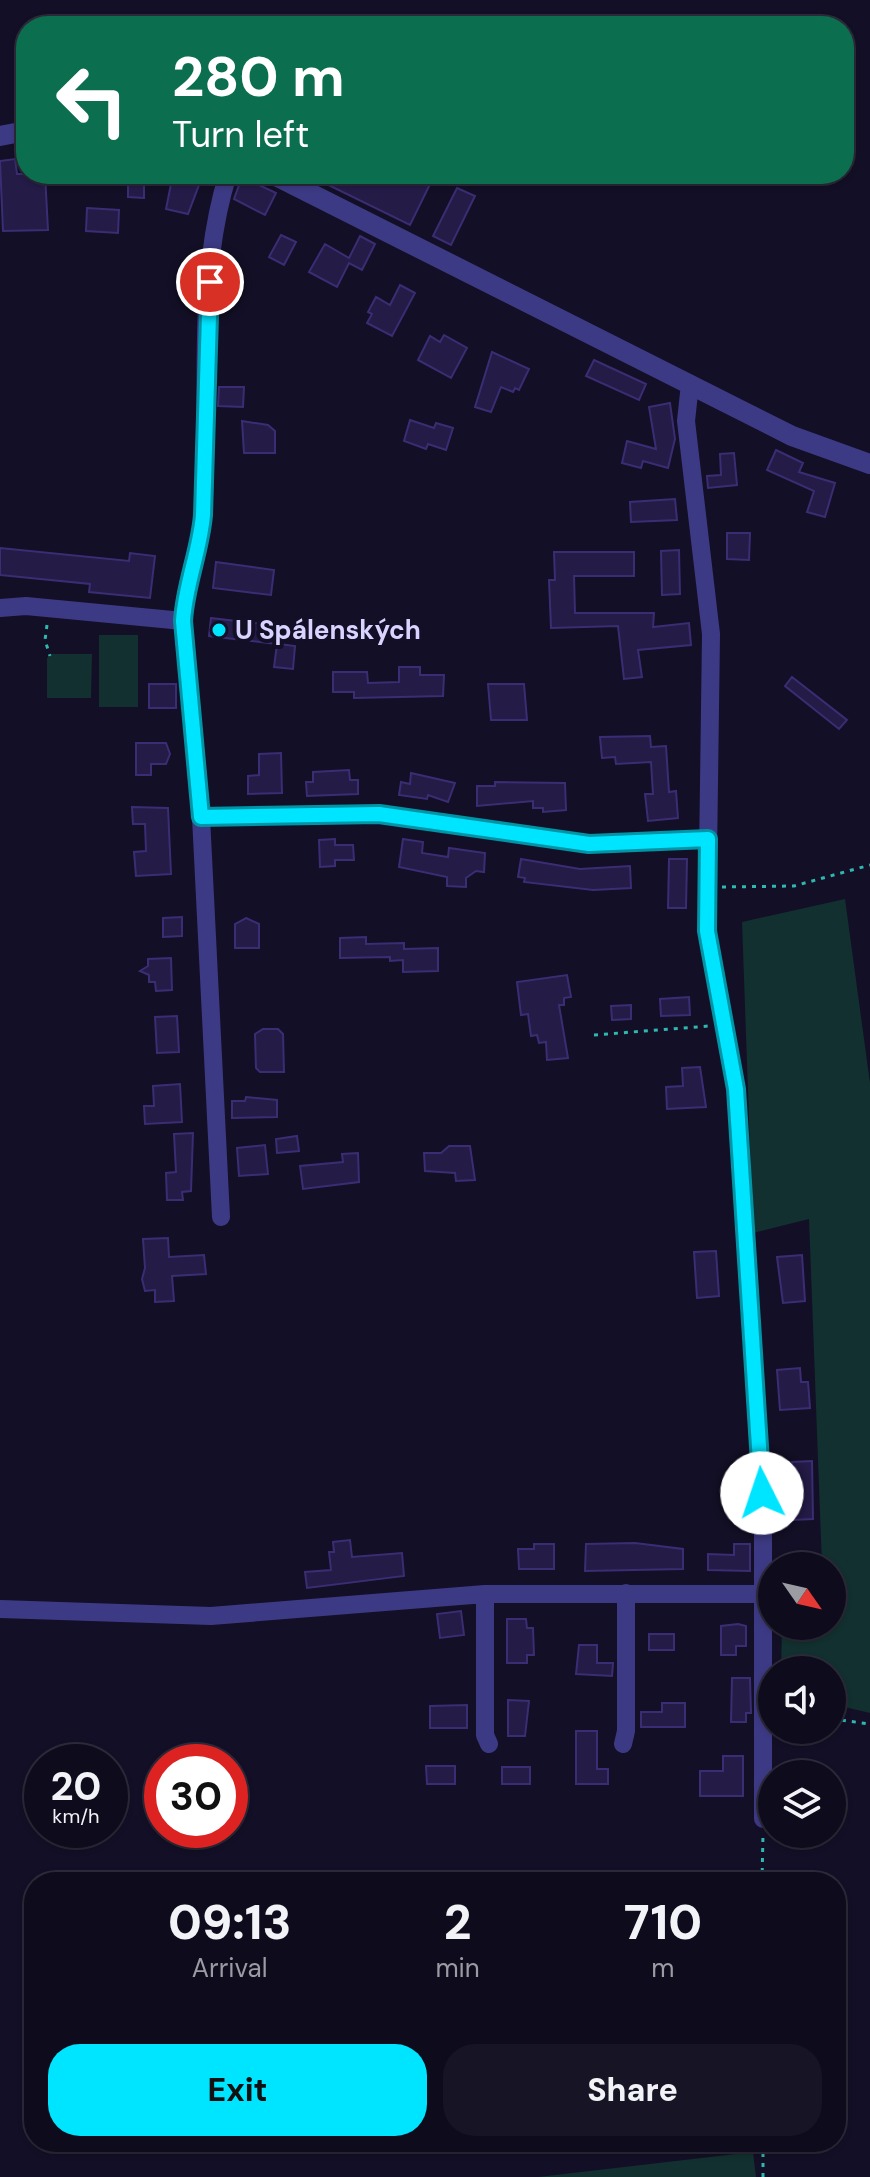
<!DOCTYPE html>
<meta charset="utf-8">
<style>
:root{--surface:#0e0b1c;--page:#171425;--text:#f1f3f6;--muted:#9b9ba3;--line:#2e2b3b;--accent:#00e5ff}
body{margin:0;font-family:"DM Sans",sans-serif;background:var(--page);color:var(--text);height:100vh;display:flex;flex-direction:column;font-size:30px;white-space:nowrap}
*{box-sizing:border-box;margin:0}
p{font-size:26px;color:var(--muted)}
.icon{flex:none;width:44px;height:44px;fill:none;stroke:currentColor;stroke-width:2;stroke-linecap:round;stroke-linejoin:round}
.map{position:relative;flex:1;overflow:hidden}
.panel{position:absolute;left:24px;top:1872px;width:822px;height:280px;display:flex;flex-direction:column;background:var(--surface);border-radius:32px;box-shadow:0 2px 6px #0004,0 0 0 2px var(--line)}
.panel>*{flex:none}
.banner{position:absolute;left:16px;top:16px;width:838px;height:168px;border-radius:32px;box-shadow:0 2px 6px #0004,0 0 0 2px var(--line);background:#0b6e4f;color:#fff;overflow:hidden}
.needle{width:52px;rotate:124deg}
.fabs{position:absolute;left:758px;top:1552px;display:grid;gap:16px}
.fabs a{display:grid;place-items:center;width:88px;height:88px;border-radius:50%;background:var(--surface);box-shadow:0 2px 6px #0004,0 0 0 2px var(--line);font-size:40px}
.speed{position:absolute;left:24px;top:1744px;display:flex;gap:16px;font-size:40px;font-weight:700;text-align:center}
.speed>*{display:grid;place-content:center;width:104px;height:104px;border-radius:50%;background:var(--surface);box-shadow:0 2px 6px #0004,0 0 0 2px var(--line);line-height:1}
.speed small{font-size:20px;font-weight:400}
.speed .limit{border:12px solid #d22;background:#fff;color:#111}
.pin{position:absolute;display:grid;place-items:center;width:68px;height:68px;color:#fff;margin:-34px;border:4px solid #fff;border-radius:50%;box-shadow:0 2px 8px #0007}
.me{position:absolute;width:88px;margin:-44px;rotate:356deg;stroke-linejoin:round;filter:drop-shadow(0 0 6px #0008)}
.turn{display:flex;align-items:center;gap:28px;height:168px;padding:0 24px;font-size:36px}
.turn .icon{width:104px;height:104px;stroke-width:2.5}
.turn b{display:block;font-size:56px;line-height:68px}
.eta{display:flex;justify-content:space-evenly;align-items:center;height:136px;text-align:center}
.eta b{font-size:48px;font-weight:800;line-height:56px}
.action{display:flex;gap:16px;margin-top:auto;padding:16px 24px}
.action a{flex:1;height:92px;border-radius:32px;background:var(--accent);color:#111;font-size:32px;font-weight:800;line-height:92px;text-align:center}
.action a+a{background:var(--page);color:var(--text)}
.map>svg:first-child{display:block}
.green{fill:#12302f}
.building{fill:#241b47;stroke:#3b2d73;stroke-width:2}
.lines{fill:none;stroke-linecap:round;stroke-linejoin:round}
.path{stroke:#2fb8b0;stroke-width:3;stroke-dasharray:4 6;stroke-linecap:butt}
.minor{stroke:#3d3a85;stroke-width:18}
.tertiary{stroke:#3d3a85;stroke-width:20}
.route-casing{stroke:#0095a6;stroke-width:20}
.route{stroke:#00e5ff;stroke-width:14}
.poi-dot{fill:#00e5ff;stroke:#130f26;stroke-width:3}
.labels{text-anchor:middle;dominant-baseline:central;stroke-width:8;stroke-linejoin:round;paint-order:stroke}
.poi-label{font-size:26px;font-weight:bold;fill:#d9d4ff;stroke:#130f26;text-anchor:start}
</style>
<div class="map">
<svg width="870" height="2177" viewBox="0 0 870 2177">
<rect width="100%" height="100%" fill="#130f26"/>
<path class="green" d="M 99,635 L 138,635 L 138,707 L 99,707 Z
M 52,654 L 92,654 L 91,698 L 47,698 L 47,658 Z
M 845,899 L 870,1083 L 870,1713 L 832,1704 L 832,1670 L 781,1670 L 782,1626 L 832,1626 L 832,1566 L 822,1566 L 809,1219 L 753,1233 L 742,922 Z
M 753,2152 L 756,2177 L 538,2177 Z"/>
<path class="building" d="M 15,159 L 17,174 L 45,174 L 48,230 L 3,231 L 0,161 Z
M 128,174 L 144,174 L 144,198 L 128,197 Z
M 306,174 L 435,174 L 410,225 Z
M 242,177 L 276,193 L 265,215 L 234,199 Z
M 172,179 L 199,185 L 188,214 L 166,209 Z
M 457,188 L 475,196 L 451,245 L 433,236 Z
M 87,208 L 119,210 L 118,233 L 86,231 Z
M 281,235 L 296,242 L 284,265 L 269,257 Z
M 360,236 L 375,244 L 362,270 L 349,263 L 337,287 L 309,272 L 325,244 L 349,258 Z
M 400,285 L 415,293 L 392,336 L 367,323 L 372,314 L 368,312 L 376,297 L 390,305 Z
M 444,335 L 467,348 L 451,378 L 418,360 L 430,336 L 440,342 Z
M 492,352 L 529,369 L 519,390 L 515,388 L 513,392 L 501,387 L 491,412 L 475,407 Z
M 594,360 L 646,384 L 639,400 L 586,376 Z
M 219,387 L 244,387 L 243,407 L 218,406 Z
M 670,403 L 675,439 L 668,468 L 643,461 L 641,468 L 622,463 L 627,441 L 656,449 L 649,407 Z
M 410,420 L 434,428 L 436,423 L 453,428 L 446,450 L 428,444 L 426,449 L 404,441 Z
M 242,421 L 268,425 L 275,431 L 275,453 L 244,453 Z
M 776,450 L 803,463 L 799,472 L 835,483 L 825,517 L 807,512 L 814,491 L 767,470 Z
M 734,453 L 737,485 L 708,488 L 707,476 L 721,475 L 720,454 Z
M 675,499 L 677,520 L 631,522 L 630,502 Z
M 727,533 L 750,533 L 749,560 L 727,559 Z
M 0,548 L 129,561 L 130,553 L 155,556 L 150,598 L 89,592 L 90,584 L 0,575 Z
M 679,550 L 680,594 L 662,595 L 661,551 Z
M 554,552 L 634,552 L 634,576 L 574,576 L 575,613 L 654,613 L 653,627 L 689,623 L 691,645 L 638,650 L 642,677 L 624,679 L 618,626 L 551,628 L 549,580 L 555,580 Z
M 216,562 L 274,570 L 271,595 L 213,588 Z
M 211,618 L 281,626 L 279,644 L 295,646 L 293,669 L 274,667 L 277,644 L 209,636 Z
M 399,667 L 420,667 L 420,675 L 444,675 L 443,696 L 354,698 L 354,692 L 333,692 L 333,672 L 367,672 L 368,683 L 399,682 Z
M 792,677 L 847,720 L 839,729 L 785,686 Z
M 149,684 L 176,684 L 176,708 L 149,708 Z
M 488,684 L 524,684 L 527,720 L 491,720 Z
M 650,736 L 651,747 L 666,746 L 669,792 L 676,791 L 678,818 L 648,821 L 645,794 L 653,794 L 651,762 L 616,764 L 615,757 L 602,758 L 600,737 Z
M 136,743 L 166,743 L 170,754 L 166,764 L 151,764 L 151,775 L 136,775 Z
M 281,753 L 282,793 L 248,794 L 248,776 L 259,775 L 259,754 Z
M 349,770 L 350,780 L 358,780 L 358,794 L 307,796 L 306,782 L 313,782 L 313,772 Z
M 411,773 L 455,783 L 448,802 L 428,795 L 427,799 L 399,795 L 401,782 L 410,784 Z
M 495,782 L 565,783 L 566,810 L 543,812 L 543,808 L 533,808 L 533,801 L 477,806 L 477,786 L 495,786 Z
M 132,807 L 168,808 L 171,874 L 136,876 L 134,852 L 146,851 L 145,824 L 133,824 Z
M 335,839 L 335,845 L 353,845 L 354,860 L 335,860 L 335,866 L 320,867 L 319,840 Z
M 403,839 L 423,842 L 422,853 L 448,857 L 449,848 L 485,853 L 484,872 L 476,871 L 466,878 L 466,887 L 447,886 L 447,877 L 399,867 Z
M 521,859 L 580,869 L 630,866 L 631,888 L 593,890 L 524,882 L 525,878 L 518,877 Z
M 669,859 L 687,859 L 686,908 L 668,908 Z
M 182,917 L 182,936 L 163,937 L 163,918 Z
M 246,918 L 259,924 L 259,948 L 235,948 L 235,924 Z
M 366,937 L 366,944 L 404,943 L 404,949 L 438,948 L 438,971 L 403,972 L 403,960 L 390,961 L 390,957 L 340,958 L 340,938 Z
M 171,958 L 172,990 L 156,991 L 155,982 L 149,982 L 149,975 L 140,971 L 148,966 L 148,959 Z
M 567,975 L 571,997 L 564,998 L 564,1005 L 559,1005 L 568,1058 L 547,1060 L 546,1042 L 539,1043 L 537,1035 L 531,1036 L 528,1014 L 521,1015 L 517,982 Z
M 689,997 L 690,1015 L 661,1016 L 660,999 Z
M 631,1005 L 631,1019 L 612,1020 L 611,1006 Z
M 177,1016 L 179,1052 L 157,1053 L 155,1017 Z
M 263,1029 L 278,1029 L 283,1034 L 284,1072 L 260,1072 L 256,1068 L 255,1034 Z
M 700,1067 L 706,1107 L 667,1109 L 666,1087 L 683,1086 L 682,1068 Z
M 180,1084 L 182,1122 L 145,1124 L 144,1106 L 154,1106 L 153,1086 Z
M 246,1097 L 277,1100 L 277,1117 L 232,1118 L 232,1101 L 245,1101 Z
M 193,1133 L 191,1191 L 182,1192 L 183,1200 L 167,1200 L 166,1173 L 176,1172 L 174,1134 Z
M 297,1136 L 299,1151 L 277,1153 L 276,1139 Z
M 265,1145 L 268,1174 L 239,1176 L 237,1148 Z
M 449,1146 L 470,1146 L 475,1180 L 456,1181 L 455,1173 L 425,1171 L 424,1153 L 441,1153 Z
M 358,1153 L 359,1182 L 303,1189 L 300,1166 L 343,1162 L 342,1154 Z
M 168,1238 L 169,1257 L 204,1255 L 206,1274 L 172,1276 L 174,1301 L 155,1302 L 155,1290 L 145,1291 L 142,1279 L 145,1268 L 143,1239 Z
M 716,1251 L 719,1296 L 697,1298 L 694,1252 Z
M 802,1255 L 805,1301 L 783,1303 L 777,1257 Z
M 800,1368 L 801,1382 L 808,1382 L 810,1408 L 780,1410 L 777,1370 Z
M 812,1461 L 813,1519 L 793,1520 L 792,1462 Z
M 350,1540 L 352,1557 L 402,1553 L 404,1576 L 307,1588 L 305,1572 L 331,1570 L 329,1552 L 334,1552 L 333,1542 Z
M 635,1543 L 683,1549 L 683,1569 L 585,1571 L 586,1544 Z
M 534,1544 L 554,1544 L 554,1569 L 519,1569 L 518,1549 L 534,1549 Z
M 734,1544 L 750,1544 L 750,1571 L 708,1570 L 708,1554 L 734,1555 Z
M 461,1611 L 464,1635 L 440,1638 L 437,1614 Z
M 507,1619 L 526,1619 L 527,1628 L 533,1628 L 534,1655 L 527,1655 L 527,1663 L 507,1663 Z
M 738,1624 L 746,1626 L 746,1646 L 736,1646 L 736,1655 L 721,1655 L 721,1626 Z
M 649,1634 L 674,1634 L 674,1650 L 649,1650 Z
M 579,1645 L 597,1645 L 597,1663 L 613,1663 L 612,1676 L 576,1674 Z
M 732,1678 L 750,1678 L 751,1713 L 746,1713 L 746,1722 L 731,1722 Z
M 508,1700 L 529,1701 L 525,1736 L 508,1736 Z
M 662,1703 L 685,1703 L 685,1727 L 641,1727 L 641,1712 L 662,1712 Z
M 467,1705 L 467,1728 L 430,1728 L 430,1706 Z
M 576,1731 L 597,1731 L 597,1769 L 608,1769 L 608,1784 L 576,1784 Z
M 723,1756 L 743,1756 L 743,1796 L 700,1796 L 700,1771 L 723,1771 Z
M 426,1766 L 455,1766 L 455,1784 L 427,1784 Z
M 502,1767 L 530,1767 L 530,1784 L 502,1784 Z"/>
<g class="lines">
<path class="path" d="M 47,625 L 45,640 L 50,656
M 722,887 L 794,886 L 870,865
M 594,1035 L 709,1026
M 832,1719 L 870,1724
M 762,1882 L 763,1834
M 763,2177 L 763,2142"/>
<path class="minor" d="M 690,384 L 686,421 L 711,634 L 707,931 L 736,1089 L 763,1517 L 763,1819
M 0,608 L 26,606 L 183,621 L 201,817 L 221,1217
M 183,621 C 184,584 201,550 203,513 C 211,402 194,282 228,174
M 201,817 L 379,814 L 589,844 L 708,839
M 0,1609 L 211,1616 L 485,1594
M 489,1744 L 485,1735 L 485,1594 L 766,1594
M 623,1744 L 626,1731 L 626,1593"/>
<path class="tertiary" d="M 0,136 L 26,131
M 272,174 L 792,436 L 870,464"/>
</g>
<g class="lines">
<g class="route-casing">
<path id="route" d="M 210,282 L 203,515 C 200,551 185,585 183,621 L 201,817 L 379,814 L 589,844 L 708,839 L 707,931 L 736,1089 L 762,1493"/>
</g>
<use href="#route" class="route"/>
</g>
<circle class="poi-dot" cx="219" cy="630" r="8"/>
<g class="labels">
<g class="poi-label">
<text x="235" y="630">U Spálenských</text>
</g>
</g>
</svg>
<div class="fabs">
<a><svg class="needle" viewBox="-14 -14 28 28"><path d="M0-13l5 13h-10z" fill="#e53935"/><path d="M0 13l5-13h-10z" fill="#9b9ba3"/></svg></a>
<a><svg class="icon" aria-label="sound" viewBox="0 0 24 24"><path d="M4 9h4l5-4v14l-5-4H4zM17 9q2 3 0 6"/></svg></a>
<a><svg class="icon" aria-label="layers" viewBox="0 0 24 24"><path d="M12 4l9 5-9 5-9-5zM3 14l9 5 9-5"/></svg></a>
</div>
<div class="speed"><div>20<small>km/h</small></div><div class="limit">30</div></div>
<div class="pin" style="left:210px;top:282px;background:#d93025"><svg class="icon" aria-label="arrive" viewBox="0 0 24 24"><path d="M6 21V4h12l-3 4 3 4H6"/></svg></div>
<svg class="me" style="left:762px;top:1493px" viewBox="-20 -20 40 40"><circle r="19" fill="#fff"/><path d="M0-13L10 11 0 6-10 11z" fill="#00e5ff"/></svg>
<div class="banner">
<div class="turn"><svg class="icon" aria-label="left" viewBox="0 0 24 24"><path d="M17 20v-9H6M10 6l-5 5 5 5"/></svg><div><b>280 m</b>Turn left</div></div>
</div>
<section class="panel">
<div class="eta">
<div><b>09:13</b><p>Arrival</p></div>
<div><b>2</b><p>min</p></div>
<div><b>710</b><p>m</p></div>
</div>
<div class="action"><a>Exit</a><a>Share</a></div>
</section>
</div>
